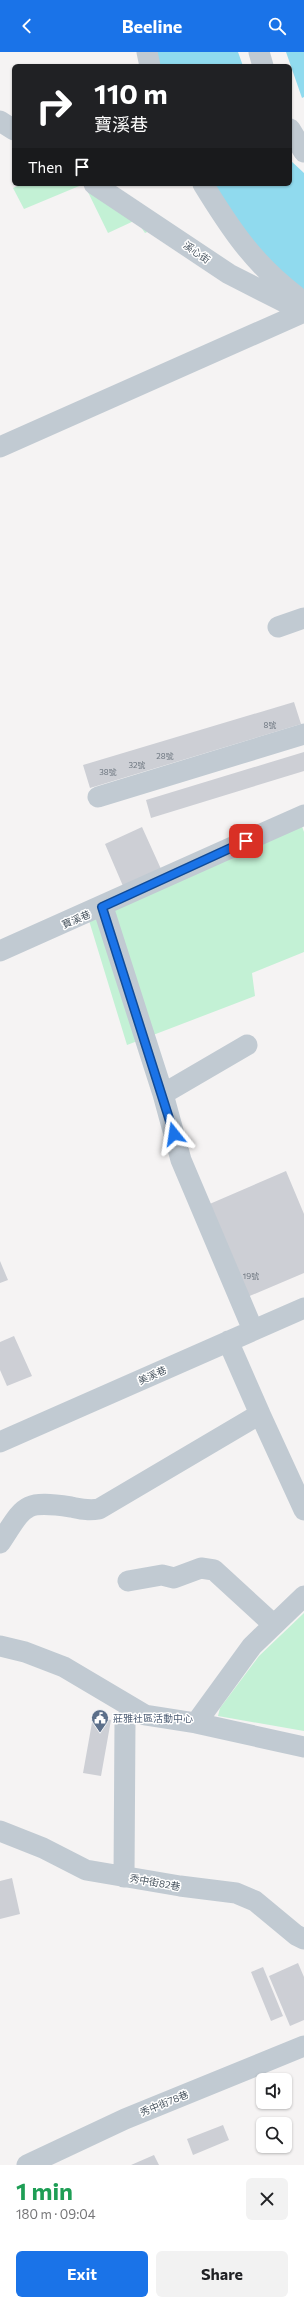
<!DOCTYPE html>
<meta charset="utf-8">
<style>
:root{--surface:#fff;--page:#f2f2f2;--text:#202124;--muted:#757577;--accent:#1a73e8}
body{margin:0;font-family:Commissioner,"Noto Sans TC",sans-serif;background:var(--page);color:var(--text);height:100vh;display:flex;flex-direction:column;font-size:15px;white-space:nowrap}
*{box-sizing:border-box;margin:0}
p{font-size:13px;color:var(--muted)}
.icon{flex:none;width:22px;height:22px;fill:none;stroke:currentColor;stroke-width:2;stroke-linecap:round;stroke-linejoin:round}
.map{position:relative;height:2113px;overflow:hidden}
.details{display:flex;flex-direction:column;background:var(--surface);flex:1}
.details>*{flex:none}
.top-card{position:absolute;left:12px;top:12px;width:280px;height:122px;border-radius:6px;box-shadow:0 1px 3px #0004;background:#202124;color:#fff;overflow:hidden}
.controls{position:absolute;left:256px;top:2021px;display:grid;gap:8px}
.controls a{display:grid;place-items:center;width:36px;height:36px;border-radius:6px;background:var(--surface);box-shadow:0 1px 3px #0004;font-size:20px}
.pin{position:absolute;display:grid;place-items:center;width:34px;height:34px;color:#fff;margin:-17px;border-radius:8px;box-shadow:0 2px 6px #0006}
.me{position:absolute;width:44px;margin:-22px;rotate:345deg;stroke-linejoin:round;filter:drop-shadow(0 0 3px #0008)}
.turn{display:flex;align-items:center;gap:14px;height:84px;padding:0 16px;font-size:18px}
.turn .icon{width:52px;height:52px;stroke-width:2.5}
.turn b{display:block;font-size:28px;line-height:34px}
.then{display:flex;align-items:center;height:38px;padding:0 16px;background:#0003;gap:8px;font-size:15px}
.round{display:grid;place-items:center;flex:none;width:42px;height:42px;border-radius:6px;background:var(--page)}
.overview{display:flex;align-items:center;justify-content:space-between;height:68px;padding:0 16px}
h1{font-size:24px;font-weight:700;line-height:30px;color:#1e9e55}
.primary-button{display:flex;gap:8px;margin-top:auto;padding:8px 16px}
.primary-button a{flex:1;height:46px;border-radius:6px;background:var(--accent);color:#fff;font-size:16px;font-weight:700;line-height:46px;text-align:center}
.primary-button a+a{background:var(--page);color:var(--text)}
header{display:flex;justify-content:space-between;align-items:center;height:52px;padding:0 16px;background:var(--accent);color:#fff;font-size:18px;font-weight:700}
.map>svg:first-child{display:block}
.green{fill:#c3f1d5}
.water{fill:#90daee}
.building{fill:#cdcfd5}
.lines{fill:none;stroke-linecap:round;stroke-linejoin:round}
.minor{stroke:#c1cad2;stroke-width:21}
.route-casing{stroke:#114b97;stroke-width:10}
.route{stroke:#1a73e8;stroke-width:7}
.labels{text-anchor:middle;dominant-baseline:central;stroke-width:3;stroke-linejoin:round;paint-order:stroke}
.number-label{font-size:8px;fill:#6b747e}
.street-label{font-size:10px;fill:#4a5661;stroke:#fff}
.service-label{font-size:10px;fill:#4e5e75;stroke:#fff;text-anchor:start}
</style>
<header><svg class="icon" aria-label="back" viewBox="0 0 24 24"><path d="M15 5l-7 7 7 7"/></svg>Beeline<svg class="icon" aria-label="search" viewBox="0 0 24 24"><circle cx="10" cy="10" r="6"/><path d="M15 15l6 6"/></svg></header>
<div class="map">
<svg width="304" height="2113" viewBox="0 0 304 2113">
<rect width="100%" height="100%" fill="#f5f3f3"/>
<path class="green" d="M 22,132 L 101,132 L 167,172 L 145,181 L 136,168 L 108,181 L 84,132 L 24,157 L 13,136 Z
M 299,766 L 304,780 L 304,900 L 252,921 L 255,944 L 127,993 L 87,862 Z
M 304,1561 L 304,1679 L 218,1664 L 220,1656 L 259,1604 Z"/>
<path class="water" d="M 144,0 L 238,0 L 243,14 L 147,14 Z
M 286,0 L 304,0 L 304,45 L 302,46 Z
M 290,108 L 304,121 L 304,252 L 195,132 L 290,132 Z"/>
<path class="building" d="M 294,650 L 301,672 L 90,736 L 83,713 Z
M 304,700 L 304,719 L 151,766 L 146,748 Z
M 142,775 L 161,817 L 123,834 L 105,792 Z
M 286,1119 L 304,1162 L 304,1221 L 238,1249 L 198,1157 Z
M 0,1209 L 8,1228 L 0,1231 Z
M 14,1284 L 32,1324 L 7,1334 L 0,1318 L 0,1290 Z
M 93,1665 L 111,1668 L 101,1724 L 83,1721 Z
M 12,1826 L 20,1862 L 0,1867 L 0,1829 Z
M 298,1911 L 304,1925 L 304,1968 L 290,1974 L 269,1924 Z
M 263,1915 L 283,1964 L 271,1969 L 251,1920 Z
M 223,2073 L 229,2088 L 193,2103 L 187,2087 Z
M 154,2103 L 159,2113 L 131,2113 Z"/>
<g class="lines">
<path class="minor" d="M 147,0 L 150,14
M 259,0 L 263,14
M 0,69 L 14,78
M 290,77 L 304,100
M 94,132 L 229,222 L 304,260
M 203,132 C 230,176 253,211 295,243 L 293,251
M 0,395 L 304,260
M 278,575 L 304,566
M 98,745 L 304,682
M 103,855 L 163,1042 L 181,1108 L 253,1278
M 0,899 L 304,763
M 163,1042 L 247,993
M 228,1289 L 260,1362
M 0,1390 L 304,1256
M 0,1491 C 25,1453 23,1448 71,1455 C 81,1457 88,1459 99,1457 L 260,1362 L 304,1458
M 128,1529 L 162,1523 L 174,1526 L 201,1516 L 214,1518 L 274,1573
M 0,1594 L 25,1600 L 64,1615 L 145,1663 L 196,1671 L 304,1695
M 196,1671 L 252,1594 L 304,1544
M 0,1779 L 43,1796 L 86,1818 L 180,1834 L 236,1841 L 255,1849 L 296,1883 L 304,1887
M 124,1825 L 125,1669
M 27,2113 L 125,2067 L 304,1994"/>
</g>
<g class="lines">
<g class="route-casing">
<path id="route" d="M 174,1082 L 102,855 L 246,789"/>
</g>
<use href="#route" class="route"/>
</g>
<defs>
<g id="civic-pin" transform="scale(0.9)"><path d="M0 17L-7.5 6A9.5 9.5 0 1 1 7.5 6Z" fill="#5c6f8a" stroke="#fff"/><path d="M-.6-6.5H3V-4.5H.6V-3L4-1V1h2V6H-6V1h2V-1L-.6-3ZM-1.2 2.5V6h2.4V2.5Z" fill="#fff"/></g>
</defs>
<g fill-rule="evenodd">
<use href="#civic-pin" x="100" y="1666"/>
</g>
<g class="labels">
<g class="number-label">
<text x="270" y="673">8號</text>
<text x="165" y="704">28號</text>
<text x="137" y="713">32號</text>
<text x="108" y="720">38號</text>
<text x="251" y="1224">19號</text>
</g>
<g class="street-label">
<text transform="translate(197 200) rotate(35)">溪心街</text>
<text transform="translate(76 867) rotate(-23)">寶溪巷</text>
<text transform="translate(152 1323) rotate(-24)">美溪巷</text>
<text transform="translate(155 1830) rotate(10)">秀中街82巷</text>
<text transform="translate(164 2051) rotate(-22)">秀中街78巷</text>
</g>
<g class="service-label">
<text x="113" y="1666">莊雅社區活動中心</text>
</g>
</g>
</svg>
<div class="controls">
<a><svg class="icon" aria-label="sound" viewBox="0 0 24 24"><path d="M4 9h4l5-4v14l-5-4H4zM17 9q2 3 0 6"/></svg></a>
<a><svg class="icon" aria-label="search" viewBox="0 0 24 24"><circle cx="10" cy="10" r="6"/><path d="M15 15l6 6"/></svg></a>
</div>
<div class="pin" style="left:246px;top:789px;background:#d93025"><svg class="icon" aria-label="arrive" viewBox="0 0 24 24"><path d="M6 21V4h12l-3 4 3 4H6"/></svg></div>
<svg class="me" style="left:174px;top:1082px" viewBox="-20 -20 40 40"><path d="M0-17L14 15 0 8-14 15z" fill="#1a73e8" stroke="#fff" stroke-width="4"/></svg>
<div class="top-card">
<div class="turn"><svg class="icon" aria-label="right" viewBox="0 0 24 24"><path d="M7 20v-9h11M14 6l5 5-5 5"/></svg><div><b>110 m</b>寶溪巷</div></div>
<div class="then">Then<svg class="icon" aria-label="arrive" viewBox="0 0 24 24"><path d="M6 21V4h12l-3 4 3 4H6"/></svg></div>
</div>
</div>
<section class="details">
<div class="overview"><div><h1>1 min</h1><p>180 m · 09:04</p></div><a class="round"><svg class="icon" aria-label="close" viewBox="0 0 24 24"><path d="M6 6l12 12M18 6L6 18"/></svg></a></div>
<div class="primary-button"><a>Exit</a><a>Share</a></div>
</section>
